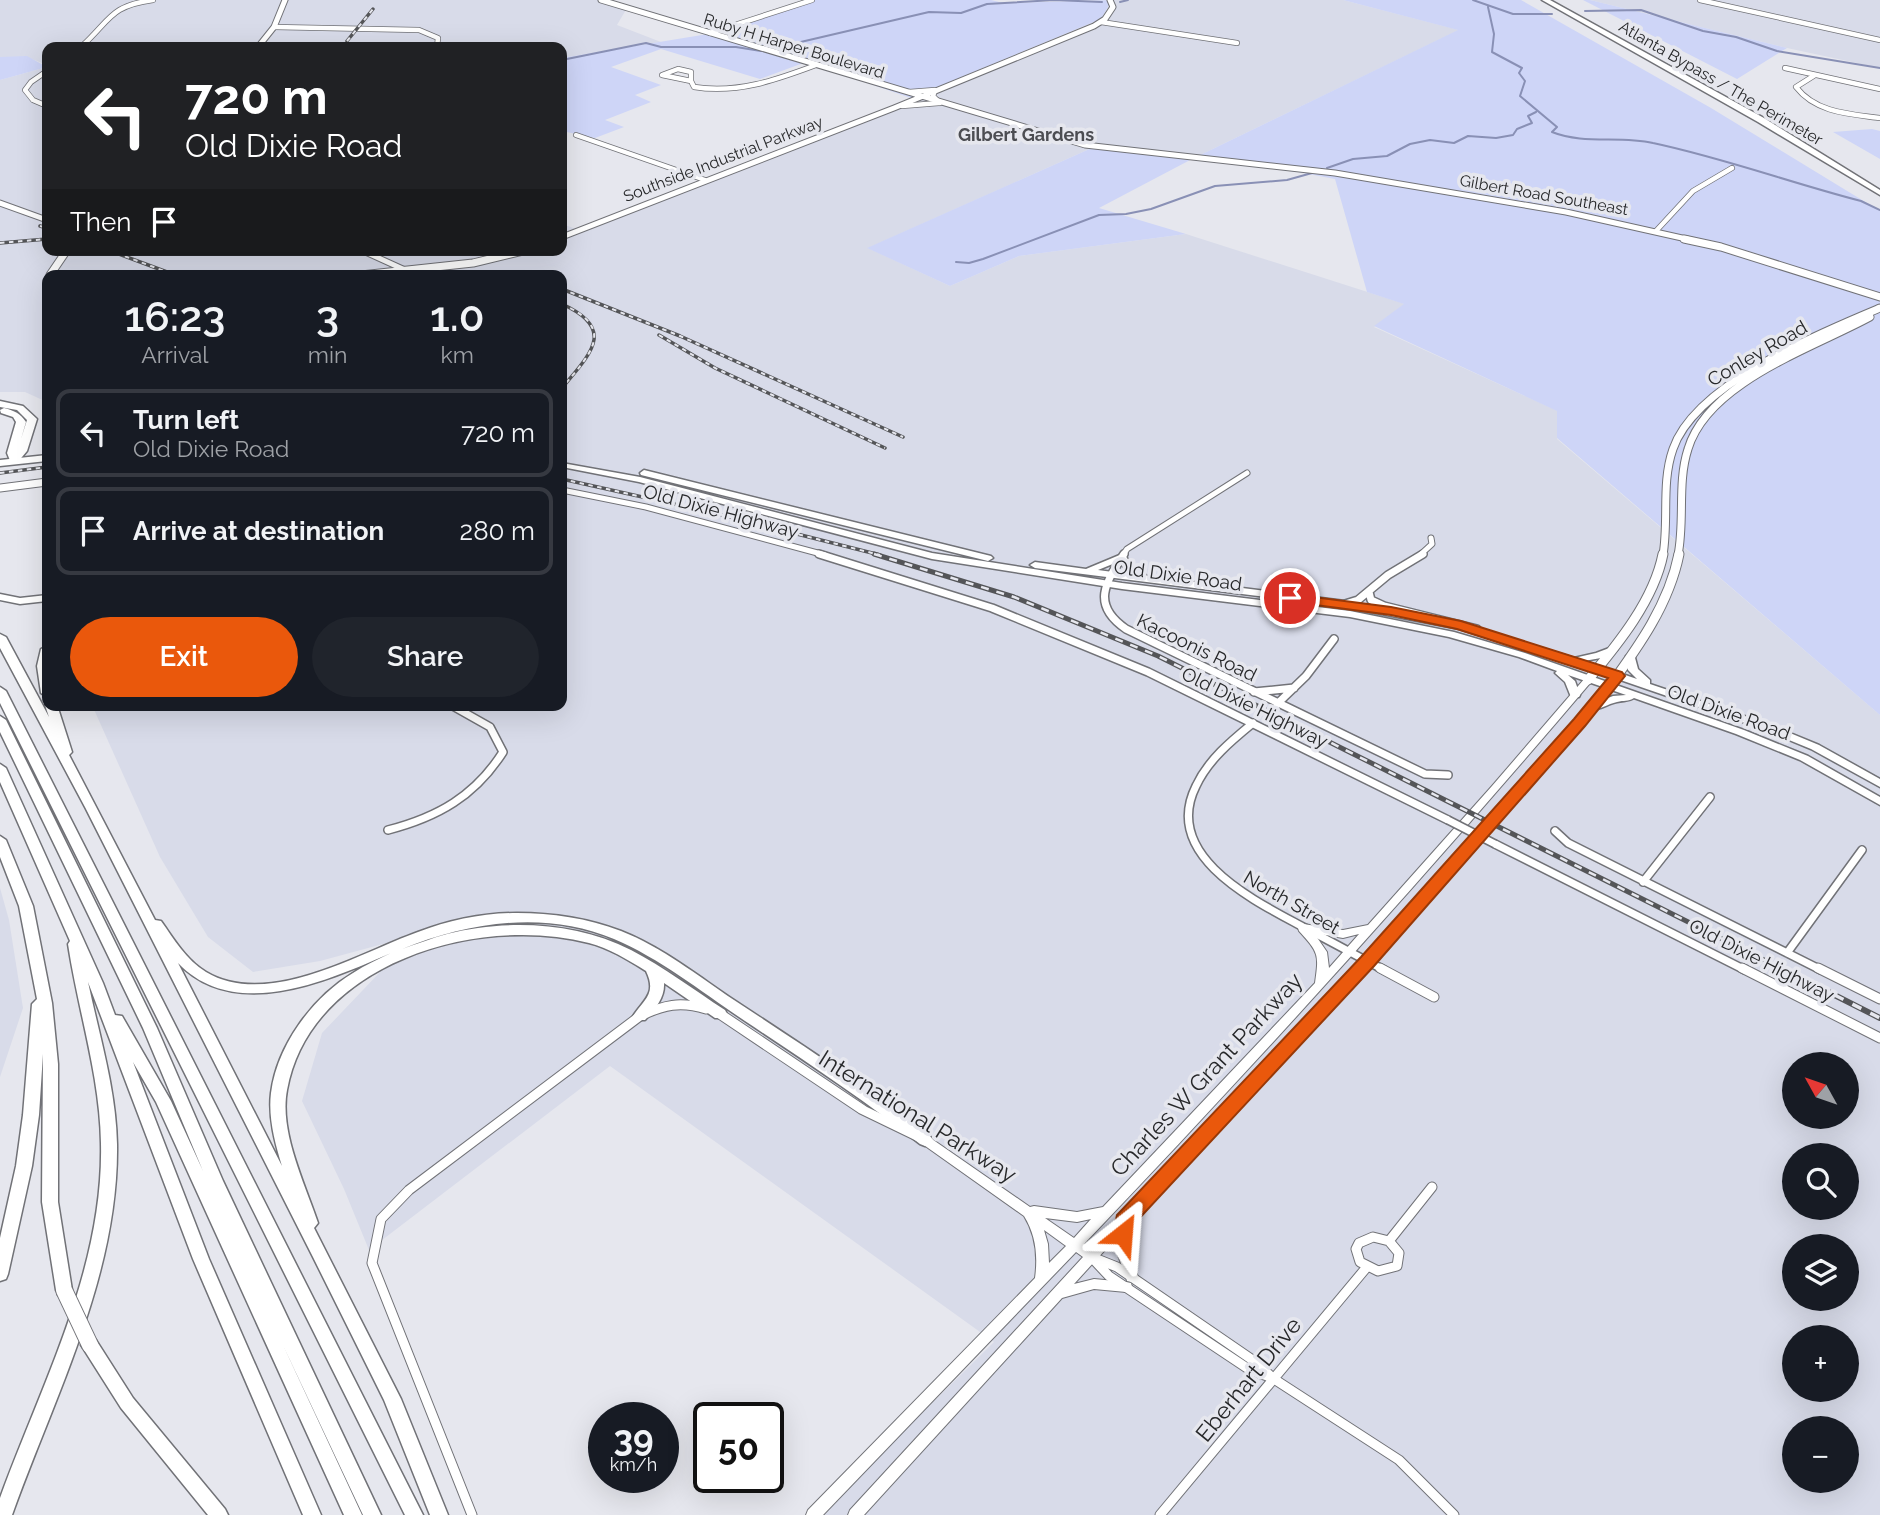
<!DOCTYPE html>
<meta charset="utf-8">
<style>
:root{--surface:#171b24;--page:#20242c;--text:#f1f3f6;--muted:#9ea1a6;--line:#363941;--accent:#ea580c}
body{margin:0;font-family:Raleway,sans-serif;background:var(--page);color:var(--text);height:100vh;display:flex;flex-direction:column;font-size:26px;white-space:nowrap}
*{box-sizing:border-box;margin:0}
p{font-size:23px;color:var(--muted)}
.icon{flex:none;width:38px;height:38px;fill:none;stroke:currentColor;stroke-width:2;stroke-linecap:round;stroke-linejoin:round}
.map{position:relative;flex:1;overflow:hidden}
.panel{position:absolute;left:42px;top:270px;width:525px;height:441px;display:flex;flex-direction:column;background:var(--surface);border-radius:14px;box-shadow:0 7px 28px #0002}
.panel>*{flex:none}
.hud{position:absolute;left:42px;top:42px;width:525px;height:214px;border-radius:14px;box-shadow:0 7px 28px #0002;background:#202124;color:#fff;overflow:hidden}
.needle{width:46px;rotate:310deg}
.tools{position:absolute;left:1782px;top:1052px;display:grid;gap:14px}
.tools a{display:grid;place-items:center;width:77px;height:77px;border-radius:50%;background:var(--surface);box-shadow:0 7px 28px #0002;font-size:35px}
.speed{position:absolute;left:588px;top:1402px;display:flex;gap:14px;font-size:35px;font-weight:700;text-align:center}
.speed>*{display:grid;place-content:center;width:91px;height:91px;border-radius:50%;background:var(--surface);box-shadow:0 7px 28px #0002;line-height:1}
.speed small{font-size:18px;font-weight:400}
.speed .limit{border:4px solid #111;border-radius:10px;background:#fff;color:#111}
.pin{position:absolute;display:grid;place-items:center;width:60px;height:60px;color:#fff;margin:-30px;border:4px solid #fff;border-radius:50%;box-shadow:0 2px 7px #0007}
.me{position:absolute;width:77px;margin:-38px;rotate:28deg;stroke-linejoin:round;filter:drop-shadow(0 0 5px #0008)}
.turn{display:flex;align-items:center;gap:24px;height:147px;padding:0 28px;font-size:32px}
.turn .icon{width:91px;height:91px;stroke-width:2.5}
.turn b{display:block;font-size:49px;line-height:60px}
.then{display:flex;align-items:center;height:66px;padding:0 28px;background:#0003;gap:14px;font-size:26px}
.eta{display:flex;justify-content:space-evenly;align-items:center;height:119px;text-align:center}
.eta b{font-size:42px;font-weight:600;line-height:49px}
.cta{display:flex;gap:14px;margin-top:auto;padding:14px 28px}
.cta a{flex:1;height:80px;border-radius:42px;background:var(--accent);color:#fff;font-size:28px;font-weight:600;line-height:80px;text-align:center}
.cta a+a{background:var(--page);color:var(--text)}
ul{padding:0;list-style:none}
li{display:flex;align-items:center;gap:21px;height:88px;margin:0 14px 10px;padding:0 14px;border:4px solid var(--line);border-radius:14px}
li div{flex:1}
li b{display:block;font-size:26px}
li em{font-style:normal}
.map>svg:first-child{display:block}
.built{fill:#d8dbe9;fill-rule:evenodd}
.green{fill:#ced5f7}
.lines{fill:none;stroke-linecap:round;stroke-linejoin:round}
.stream{stroke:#8990b5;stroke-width:2}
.minor-far3-casing{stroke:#717277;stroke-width:6}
.minor-far2-casing{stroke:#717277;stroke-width:7}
.minor-far1-casing{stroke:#717277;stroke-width:10}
.minor-casing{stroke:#717277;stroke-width:11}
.tertiary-far2-casing{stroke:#717277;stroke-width:7}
.tertiary-far1-casing{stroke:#717277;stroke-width:9}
.tertiary-casing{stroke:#717277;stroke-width:11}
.secondary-casing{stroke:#717277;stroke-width:2}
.primary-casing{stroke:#717277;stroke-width:3}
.motorway-casing{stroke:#717277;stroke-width:3}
.minor-far3{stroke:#fff;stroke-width:4.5}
.minor-far2{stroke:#fff;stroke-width:5}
.minor-far1{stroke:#fff;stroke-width:7}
.minor{stroke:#fff;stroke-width:9}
.tertiary-far2{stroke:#fff;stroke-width:5}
.tertiary-far1{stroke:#fff;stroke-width:7}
.tertiary{stroke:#fff;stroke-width:9}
.secondary{fill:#fff;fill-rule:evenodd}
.primary{fill:#fff;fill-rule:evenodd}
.motorway{fill:#fff;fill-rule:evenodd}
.rail-far2-casing{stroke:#545558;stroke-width:3.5}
.rail-far1-casing{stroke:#545558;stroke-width:5}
.rail-casing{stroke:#545558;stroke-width:6}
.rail-far2{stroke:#e6e7ee;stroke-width:2;stroke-dasharray:4.5;stroke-linecap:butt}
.rail-far1{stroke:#e6e7ee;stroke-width:2.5;stroke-dasharray:8;stroke-linecap:butt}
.rail{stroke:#e6e7ee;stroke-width:3.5;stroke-dasharray:10;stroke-linecap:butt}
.minor-bridge-casing{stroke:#717277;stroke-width:10;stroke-linecap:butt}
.motorway-bridge-casing{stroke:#717277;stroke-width:18;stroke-linecap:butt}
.minor-bridge{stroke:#fff;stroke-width:7}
.motorway-bridge{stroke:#fff;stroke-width:16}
.route{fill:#ea580c;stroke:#983908;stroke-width:2}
.labels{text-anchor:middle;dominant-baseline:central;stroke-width:7;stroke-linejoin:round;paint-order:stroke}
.far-street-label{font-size:16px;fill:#27282a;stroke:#e6e7ee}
.far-neighbourhood-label{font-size:18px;font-weight:bold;fill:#4c4d52;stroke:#e6e7ee}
.street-label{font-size:19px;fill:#27282a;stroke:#e6e7ee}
.near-street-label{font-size:23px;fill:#27282a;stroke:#e6e7ee}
</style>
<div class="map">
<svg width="1880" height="1515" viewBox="0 0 1880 1515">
<rect width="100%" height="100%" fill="#e6e7ee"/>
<path class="built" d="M 0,0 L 602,0 L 627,8 L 617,25 L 661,42 L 562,58 L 562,47 L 47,47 L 47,65 L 27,57 L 0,57 Z
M 1112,0 L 1343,0 L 1459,30 L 1192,159 L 1094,147 L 868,248 L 950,286 L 1019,256 L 1186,234 L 1405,304 L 1374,327 L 1558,411 L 1557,439 L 1880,715 L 1880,1515 L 819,1515 L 994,1342 L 610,1066 L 369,1250 L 344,1189 L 302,1101 L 322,1033 L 382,970 L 446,927 L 320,961 L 253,972 L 208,937 L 160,857 L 92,705 L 562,705 L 562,275 L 47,275 L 47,402 L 25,392 L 0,392 L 0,80 L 47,67 L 47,250 L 562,250 L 562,224 L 579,230 L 703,179 L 834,131 L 1101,20 ZM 1794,1064 L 1846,1064 L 1846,1116 L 1794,1116 ZM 1794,1155 L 1846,1155 L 1846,1208 L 1794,1208 ZM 1794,1246 L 1846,1246 L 1846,1298 L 1794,1298 ZM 1794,1337 L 1846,1337 L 1846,1390 L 1794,1390 ZM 1794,1428 L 1846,1428 L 1846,1480 L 1794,1480 Z
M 1590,0 L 1880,0 L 1880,68 L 1787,48 Z
M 0,888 L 9,920 L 23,1008 L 0,1077 Z"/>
<path class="green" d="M 812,0 L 991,0 L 1003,3 L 1112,0 L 1101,19 L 911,98 L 806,62 L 760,79 L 661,49 L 611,67 L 661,85 L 635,95 L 651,102 L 605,120 L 624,127 L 595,138 L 562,131 L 562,58 L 708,34 Z
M 1343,0 L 1521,0 L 1711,108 L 1880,211 L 1880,715 L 1557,438 L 1557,411 L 1374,326 L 1404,304 L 1367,292 L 1335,179 L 1298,172 L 1192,159 L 1099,208 L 1186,234 L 1019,256 L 950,286 L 867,248 L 1094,147 L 1192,159 L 1458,30 Z
M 1583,0 L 1590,0 L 1787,48 L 1737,79 Z
M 27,56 L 47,67 L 0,80 L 0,57 Z
M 1872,129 L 1880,131 L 1880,159 L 1833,132 Z"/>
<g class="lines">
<path class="stream" d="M 1473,0 L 1513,14 L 1552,14
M 1120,2 L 1128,0
M 1488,7 L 1494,34 L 1492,52 L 1522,68 L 1519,73 L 1525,81 L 1520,96 L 1557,127 L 1552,132 C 1584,145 1620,135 1653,143 C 1724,158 1791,183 1861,201 L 1880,210
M 1585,11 L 1641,10 L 1703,31 L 1736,37 L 1777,51 L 1880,68
M 775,48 L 929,12 L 961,13 L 987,4 L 1054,0 L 1102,2
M 562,60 L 646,43 L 661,47 L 736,47 L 761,51
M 1327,168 L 1353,159 L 1387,156 L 1410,144 L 1430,140 L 1454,143 L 1468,136 L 1496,138 L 1513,135 L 1517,129 L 1532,123 L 1528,116 L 1536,112
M 956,262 L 969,263 L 983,259 L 1099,215 L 1126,214 L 1151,209 L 1215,186 L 1287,180 L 1312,173"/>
<g class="minor-far3-casing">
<path id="minor-far3" d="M 1700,0 L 1880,40
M 1101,22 L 1237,43
M 274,27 L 419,30 L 438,38 L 437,47
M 710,33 L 812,0
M 81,47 C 111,20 109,6 153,0
M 1785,68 L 1880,89
M 678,69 L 691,72 L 691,81 L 662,75 Z
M 47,71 L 31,82 L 25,90 L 33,100 L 47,106
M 1815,75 L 1796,87 C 1816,113 1850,114 1880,118
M 691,81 L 694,87 C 737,94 776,80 816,65
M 909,92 L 935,90 L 933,96 L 940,103
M 902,106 L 939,103
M 576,135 L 705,180
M 1656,231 L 1693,191 L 1732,168"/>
</g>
<g class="minor-far2-casing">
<path id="minor-far2" d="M 361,250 L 405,270
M 562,490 L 646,507 L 825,555
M 1123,555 L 1127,549 L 1247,473
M 1420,555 L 1432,544 L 1431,538"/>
</g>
<g class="minor-far1-casing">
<path id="minor-far1" d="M 819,554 L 992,608 L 1148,672 L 1448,820
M 1124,554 C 1105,583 1091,605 1126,629 L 1425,774 L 1448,775
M 1369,592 L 1371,600 L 1384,606 L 1477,629
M 1345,604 L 1358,600 L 1388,575 L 1423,554
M 1254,692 L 1294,688
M 1277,704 L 1306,676 L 1334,639
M 1253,723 C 1231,741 1208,760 1196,786 C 1161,856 1255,901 1303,927 C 1330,941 1357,956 1384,970
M 388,830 C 438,817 475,796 503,752 L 490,727 L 451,705
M 1555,831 L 1568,843 L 1821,970
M 1495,844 L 1745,970
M 1643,882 L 1710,797
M 1787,953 L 1862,850"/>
</g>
<g class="minor-casing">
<path id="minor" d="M 1380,968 L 1434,997
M 1742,968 L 1880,1038
M 1818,968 L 1880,999
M 1373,1237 L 1389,1241 L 1399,1253 L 1397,1266 L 1378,1271 L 1360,1262 L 1356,1249 L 1359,1243 Z
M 1389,1241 L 1432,1187
M 1092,1257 L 1117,1267 L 1254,1361 L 1274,1379 L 1399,1460 L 1454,1515
M 1094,1260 L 1109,1276 L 1250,1370 L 1270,1377
M 472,1515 L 372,1263 L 381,1219 L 409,1190 L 640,1016 C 664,1005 680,1001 706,1009
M 1160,1515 L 1366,1268"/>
</g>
<g class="tertiary-far2-casing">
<path id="tertiary-far2" d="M 601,0 L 1085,145 L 1335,173 L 1566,212 L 1691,240
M 258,47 L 274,27 L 285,0
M 0,203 L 47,220
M 562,237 L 894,108 L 1094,26 L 1105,19 L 1113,7 L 1110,0"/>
</g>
<g class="tertiary-far1-casing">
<path id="tertiary-far1" d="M 1684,239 L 1721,247 L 1880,297
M 50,275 L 67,250
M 361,275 L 473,263 L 527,250
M 47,282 L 47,292
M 0,488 L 47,482
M 1663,555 C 1669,520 1661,483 1673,449 C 1695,384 1820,333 1880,308
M 1678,555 C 1685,520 1677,483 1688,449 C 1708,382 1813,348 1870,317"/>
</g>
<g class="tertiary-casing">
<path id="tertiary" d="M 1588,680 C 1618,644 1654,600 1663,554
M 1609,687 C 1639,646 1669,604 1679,554"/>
</g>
<g class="secondary-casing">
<path id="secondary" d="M 1588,677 L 1593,680 L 1591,682 C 1428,874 1258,1062 1084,1244 L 1091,1249 L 1363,958 L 1606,685 L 1612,685 L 1614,687 L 1612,689 L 1371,964 L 1130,1223 L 1128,1250 L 1138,1277 L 1137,1281 L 1132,1282 L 1127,1281 L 1126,1277 L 1116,1250 L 1116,1238 L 1074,1284 L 1094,1279 L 1126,1282 L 1131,1283 L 1132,1287 L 1131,1291 L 1126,1292 L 1094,1289 L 1062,1298 L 864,1515 L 848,1515 L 850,1510 L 1083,1257 L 1076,1252 L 823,1515 L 806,1515 L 808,1510 L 1035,1278 C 1038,1256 1036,1235 1024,1216 L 921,1143 L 859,1113 L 716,1017 L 714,1014 L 716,1011 L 724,1011 L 867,1107 L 929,1137 L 1030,1207 L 1034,1206 L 1077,1212 L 1103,1207 L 1315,983 C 1319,954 1319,953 1299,931 L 1298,928 L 1299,925 L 1303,924 L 1343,930 L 1368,925 L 1492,786 L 1585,678 ZM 1314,933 L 1343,938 L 1359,934 L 1329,968 L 1327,952 ZM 1045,1218 L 1077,1222 L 1091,1219 L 1074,1238 ZM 1044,1230 L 1066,1246 L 1049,1263 L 1048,1244 Z"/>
</g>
<g class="primary-casing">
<path id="primary" d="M 47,455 L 47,461 L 0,466 L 0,460 Z
M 562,463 L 640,477 L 932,553 L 1122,583 L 1350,611 L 1454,632 L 1525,653 L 1744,730 L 1808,756 L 1880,797 L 1880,805 L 1800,760 L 1736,734 L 1634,698 C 1628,702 1624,700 1617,702 C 1607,704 1599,711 1588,710 L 1587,708 L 1588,706 L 1613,696 L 1626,695 L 1568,675 L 1575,681 L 1580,695 L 1579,697 L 1571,697 L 1565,682 L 1555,673 L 1557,671 L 1519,657 L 1449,637 L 1350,617 L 1122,589 L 932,559 L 639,482 L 562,467 Z
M 644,470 L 991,556 L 993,558 L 988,561 L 641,475 L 640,473 Z
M 1122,554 L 1125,555 L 1131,564 L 1147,576 L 1345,601 L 1461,623 L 1574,658 L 1596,653 L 1612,647 L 1615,648 L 1617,650 L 1615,652 L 1601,658 L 1584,661 L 1637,679 L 1628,670 L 1626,656 L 1631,653 L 1634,654 L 1638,669 L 1650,680 L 1650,684 L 1768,724 L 1819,745 L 1880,779 L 1880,787 L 1811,749 L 1760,728 L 1571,663 L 1459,629 L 1345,607 L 1035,568 L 1030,565 L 1035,562 L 1086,569 ZM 1120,561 L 1124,568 L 1135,575 L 1098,570 Z"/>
</g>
<g class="motorway-casing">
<path id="motorway" d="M 1542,0 L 1550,0 L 1764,118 L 1880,190 L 1880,195 L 1758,122 Z
M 0,401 L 23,406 L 37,419 L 27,451 L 17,463 L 11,463 L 7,453 L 16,422 L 13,417 L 1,413 L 0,410 L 4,408 C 15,411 20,413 26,422 L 21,439 L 27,420 L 17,410 L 0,407 Z
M 0,594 L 20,598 L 47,595 L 47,601 L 20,604 L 0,600 Z
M 0,634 L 6,637 L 49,717 L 45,705 L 47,702 L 47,705 L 57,705 L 72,752 L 69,755 L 155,920 L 161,921 C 174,939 186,960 206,972 C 268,1009 359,953 418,932 C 450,920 483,913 517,913 C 552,913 587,918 621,931 C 662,947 698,976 734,1000 C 801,1044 867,1087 930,1136 L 933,1140 L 930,1144 L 925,1146 L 920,1144 C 864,1100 805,1061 745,1021 C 703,993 661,959 614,939 C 545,910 469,922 402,949 C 417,944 432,938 447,934 C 506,919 576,922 631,950 C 664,967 694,990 725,1010 L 727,1014 L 725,1018 L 715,1018 L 664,983 C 665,998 655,1009 645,1020 L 635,1020 L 633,1016 C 644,999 657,994 646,971 C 628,960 609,948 589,943 C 478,914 310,963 287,1090 C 279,1132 305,1184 318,1223 L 314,1228 L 401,1399 L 448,1515 L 430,1515 L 384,1400 L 313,1257 L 85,807 L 0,648 ZM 391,953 C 379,959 365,965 353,973 C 313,997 277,1045 271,1093 C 268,1117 275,1143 282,1166 L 178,963 C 235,1023 329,980 391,953 Z
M 47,646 L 47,697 L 41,693 L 37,666 L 41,649 Z
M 0,687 L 6,691 L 423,1515 L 405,1515 L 0,703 Z
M 0,716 L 6,720 L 157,1028 L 223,1181 L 381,1515 L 363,1515 L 282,1343 L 362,1515 L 344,1515 L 156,1102 L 133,1062 L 209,1259 L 321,1515 L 303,1515 L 193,1259 L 88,982 C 99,1035 116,1089 117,1144 C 119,1274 55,1395 12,1515 L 0,1515 L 0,1498 C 42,1383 104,1268 101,1143 C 100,1076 78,1010 68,944 L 70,941 L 0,782 L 0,764 L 6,768 L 103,983 L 115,1015 L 122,1016 L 171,1101 L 203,1171 L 143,1028 L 0,732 Z
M 0,836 L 6,840 L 33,906 L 52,1003 L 58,1064 L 58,1202 L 72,1290 L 70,1295 L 64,1297 L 58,1295 L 56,1290 L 42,1202 L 43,1054 L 39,1115 L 32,1166 L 8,1274 L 6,1279 L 0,1281 L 0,1238 L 16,1166 L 23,1115 L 32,1004 L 37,999 L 19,906 L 0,857 Z
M 90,1338 L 96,1340 L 133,1398 L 225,1509 L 228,1515 L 208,1515 L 121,1408 L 81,1345 L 84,1340 Z"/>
</g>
<use href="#minor-far3" class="minor-far3"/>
<use href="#minor-far2" class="minor-far2"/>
<use href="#minor-far1" class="minor-far1"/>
<use href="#minor" class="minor"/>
<use href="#tertiary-far2" class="tertiary-far2"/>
<use href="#tertiary-far1" class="tertiary-far1"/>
<use href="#tertiary" class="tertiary"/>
<use href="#secondary" class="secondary"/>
<use href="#primary" class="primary"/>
<use href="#motorway" class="motorway"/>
<g class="rail-far2-casing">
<path id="rail-far2" d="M 347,41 L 373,9
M 40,226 L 47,228
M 0,243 L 47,239
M 108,250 L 167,272 L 194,275
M 272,275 L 396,272 L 428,275
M 562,289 L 680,336 L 903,437
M 562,304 C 617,329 591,353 562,388
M 659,335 L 715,368 L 885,448
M 0,473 L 47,467
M 562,479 L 714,513 L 880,555"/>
</g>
<g class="rail-far1-casing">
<path id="rail-far1" d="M 874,554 L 1014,597 L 1158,656 L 1784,970"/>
</g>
<g class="rail-casing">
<path id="rail" d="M 1781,968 L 1880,1018"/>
</g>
<use href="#rail-far2" class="rail-far2"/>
<use href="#rail-far1" class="rail-far1"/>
<use href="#rail" class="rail"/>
<g class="minor-bridge-casing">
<path id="minor-bridge" d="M 1448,820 L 1495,844"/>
</g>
<g class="motorway-bridge-casing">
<path id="motorway-bridge" d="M 64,1290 L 90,1345"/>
</g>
<use href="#minor-bridge" class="minor-bridge"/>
<use href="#motorway-bridge" class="motorway-bridge"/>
</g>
<path class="route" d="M 1290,594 L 1391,607 L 1461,621 L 1622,672 L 1625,676 L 1585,726 L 1374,966 L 1134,1224 L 1130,1240 L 1123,1243 L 1116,1240 L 1113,1234 L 1117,1215 L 1361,957 L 1574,719 L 1608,678 L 1457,629 L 1391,615 L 1285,601 L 1283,598 Z"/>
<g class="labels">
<g class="far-street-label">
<text transform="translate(794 46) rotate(17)">Ruby H Harper Boulevard</text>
<text transform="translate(1721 83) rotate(30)">Atlanta Bypass / The Perimeter</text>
<text transform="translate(723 159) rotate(-21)">Southside Industrial Parkway</text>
<text transform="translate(1544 195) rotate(10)">Gilbert Road Southeast</text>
</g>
<g class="far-neighbourhood-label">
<text x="1026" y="134">Gilbert Gardens</text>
</g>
<g class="street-label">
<text transform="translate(1757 353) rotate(-30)">Conley Road</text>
<text transform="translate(721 511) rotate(15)">Old Dixie Highway</text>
<text transform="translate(1178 575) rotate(8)">Old Dixie Road</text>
<text transform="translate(1197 647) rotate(26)">Kacoonis Road</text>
<text transform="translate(1255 707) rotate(26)">Old Dixie Highway</text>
<text transform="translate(1729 712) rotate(20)">Old Dixie Road</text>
<text transform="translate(1292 902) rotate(30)">North Street</text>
<text transform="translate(1762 960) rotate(27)">Old Dixie Highway</text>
</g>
<g class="near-street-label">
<text transform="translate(1206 1074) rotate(-47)">Charles W Grant Parkway</text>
<text transform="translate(918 1116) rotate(32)">International Parkway</text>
<text transform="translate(1248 1379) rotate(-51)">Eberhart Drive</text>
</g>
</g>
</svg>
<div class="tools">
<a><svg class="needle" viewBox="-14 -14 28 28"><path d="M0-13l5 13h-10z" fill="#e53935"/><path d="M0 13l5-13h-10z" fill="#9ea1a6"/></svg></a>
<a><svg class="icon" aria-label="search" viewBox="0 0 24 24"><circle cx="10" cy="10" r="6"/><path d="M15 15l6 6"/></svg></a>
<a><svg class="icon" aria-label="layers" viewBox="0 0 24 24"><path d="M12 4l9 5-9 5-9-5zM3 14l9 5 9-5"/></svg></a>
<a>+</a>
<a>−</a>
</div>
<div class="speed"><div>39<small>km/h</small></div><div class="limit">50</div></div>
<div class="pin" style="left:1290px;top:598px;background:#d93025"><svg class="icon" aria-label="arrive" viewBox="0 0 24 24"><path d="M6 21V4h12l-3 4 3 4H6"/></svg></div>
<svg class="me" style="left:1123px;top:1234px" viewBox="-20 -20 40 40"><path d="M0-17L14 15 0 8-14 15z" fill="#ea580c" stroke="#fff" stroke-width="4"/></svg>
<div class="hud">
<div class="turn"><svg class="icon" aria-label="left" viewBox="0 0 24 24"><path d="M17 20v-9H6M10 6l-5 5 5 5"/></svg><div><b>720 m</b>Old Dixie Road</div></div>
<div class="then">Then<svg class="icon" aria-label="arrive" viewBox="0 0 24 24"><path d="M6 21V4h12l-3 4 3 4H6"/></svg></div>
</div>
<section class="panel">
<div class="eta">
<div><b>16:23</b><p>Arrival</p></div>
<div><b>3</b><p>min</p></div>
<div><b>1.0</b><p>km</p></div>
</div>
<ul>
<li><svg class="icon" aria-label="left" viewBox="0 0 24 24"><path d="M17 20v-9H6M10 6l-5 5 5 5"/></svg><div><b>Turn left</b><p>Old Dixie Road</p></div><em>720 m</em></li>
<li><svg class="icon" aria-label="arrive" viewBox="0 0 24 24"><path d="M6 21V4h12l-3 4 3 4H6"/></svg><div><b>Arrive at destination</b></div><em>280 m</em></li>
</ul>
<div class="cta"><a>Exit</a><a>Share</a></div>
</section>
</div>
